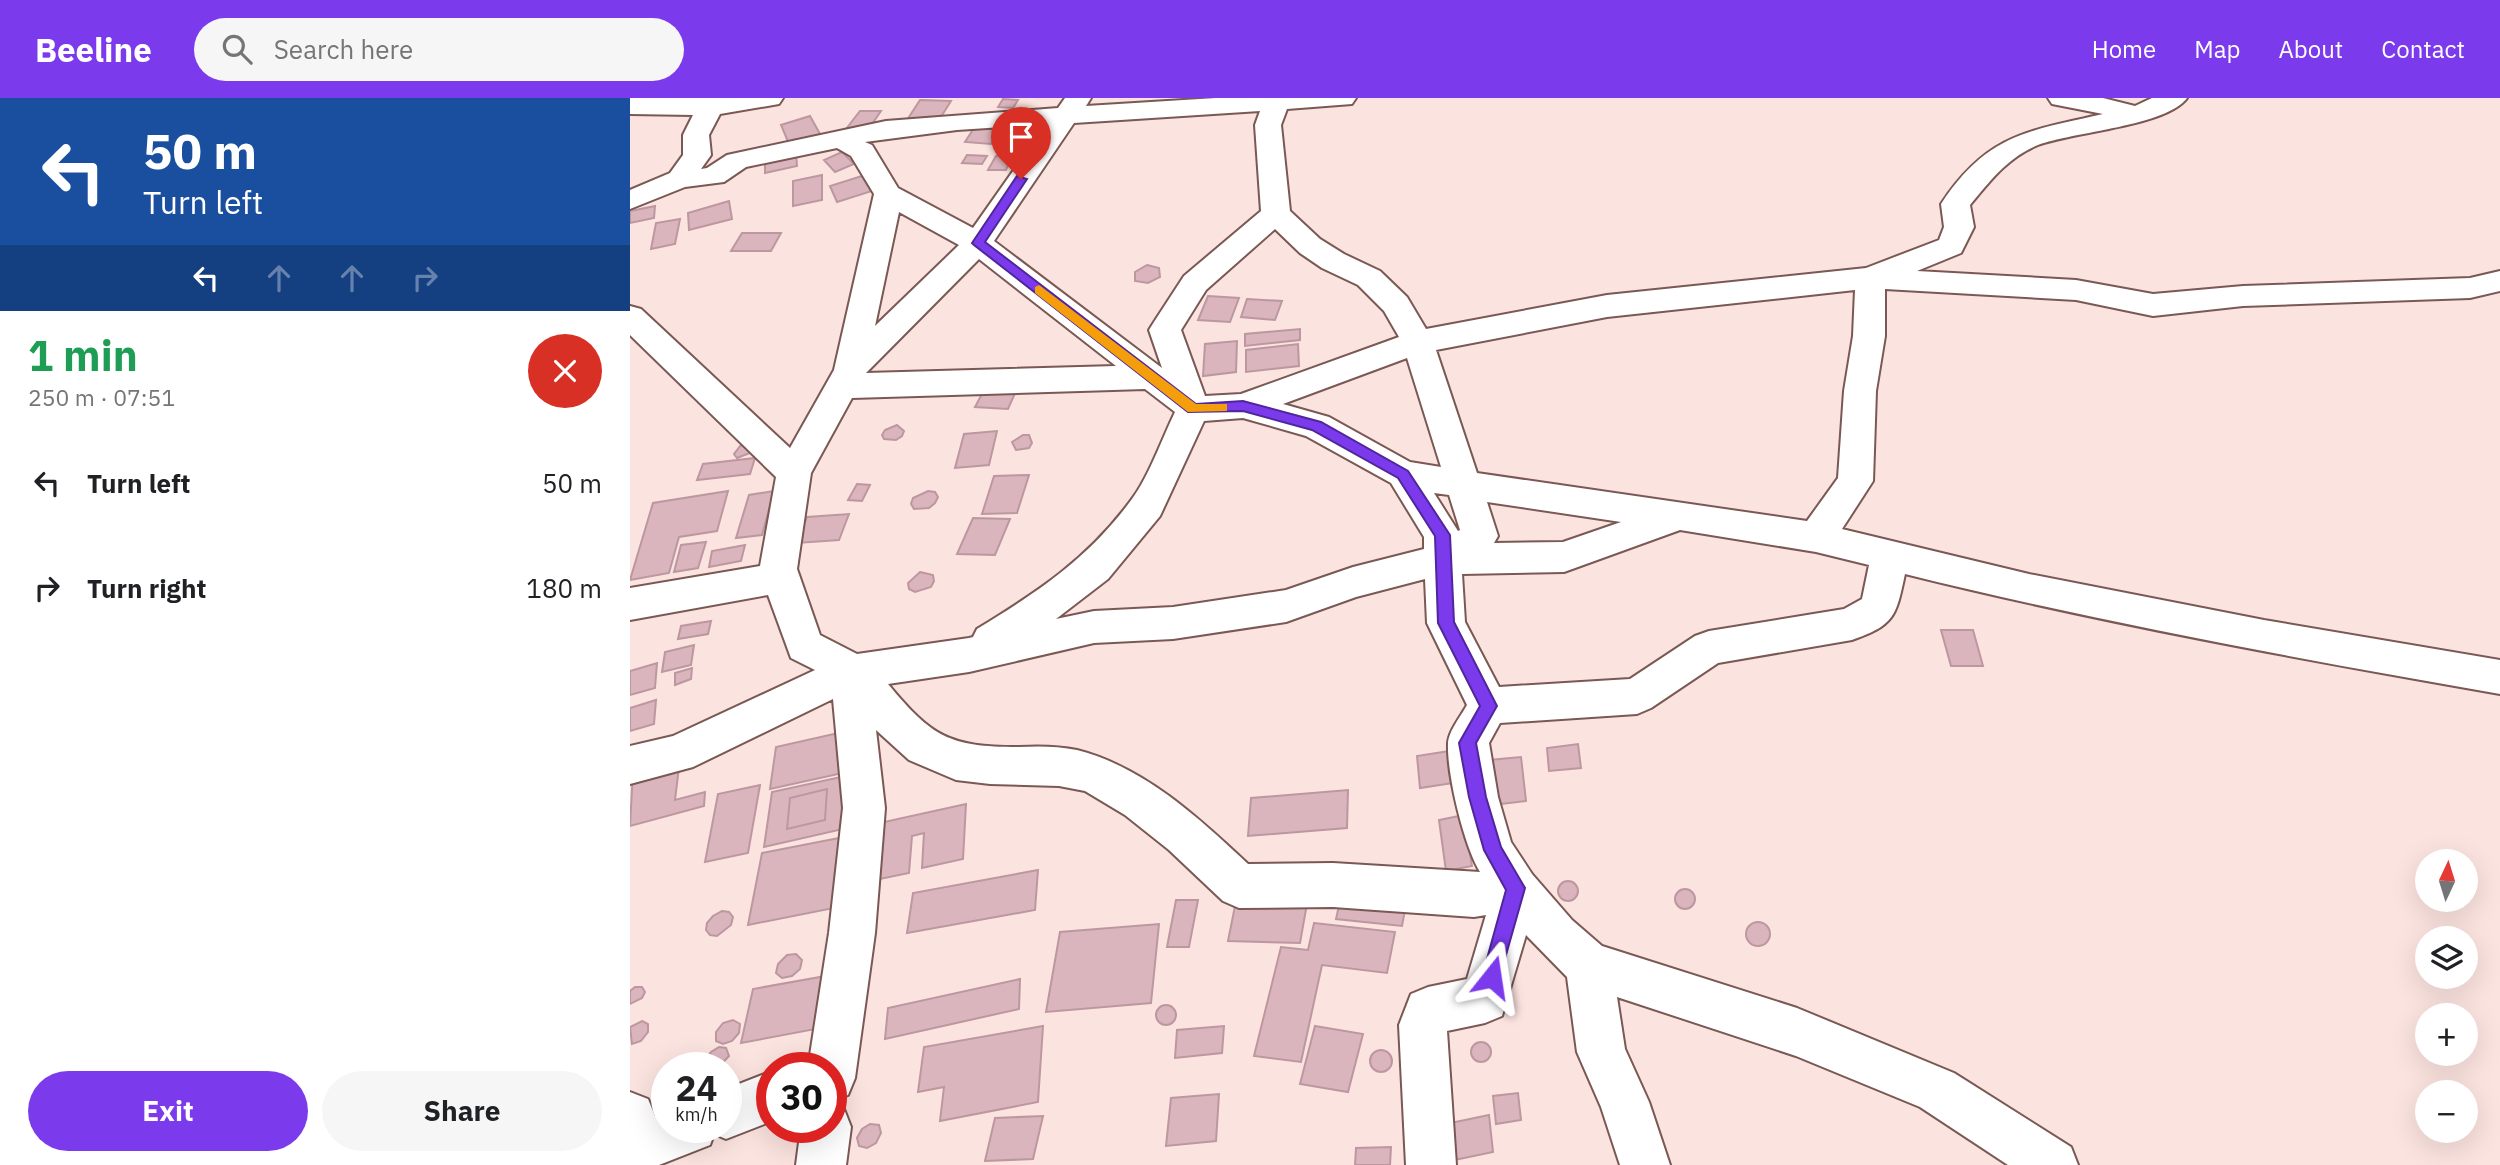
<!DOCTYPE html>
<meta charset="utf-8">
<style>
:root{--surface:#fff;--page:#f6f6f6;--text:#202124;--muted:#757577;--accent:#7c3aed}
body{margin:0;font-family:"IBM Plex Sans",sans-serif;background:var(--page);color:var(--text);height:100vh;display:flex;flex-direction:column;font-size:26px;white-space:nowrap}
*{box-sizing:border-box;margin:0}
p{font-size:23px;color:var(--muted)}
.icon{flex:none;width:38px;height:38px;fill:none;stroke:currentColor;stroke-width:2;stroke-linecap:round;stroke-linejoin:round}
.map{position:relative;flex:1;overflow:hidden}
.panel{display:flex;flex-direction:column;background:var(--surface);width:630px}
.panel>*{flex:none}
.guide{background:#1a4fa0;color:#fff;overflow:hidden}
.needle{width:46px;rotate:4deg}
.buttons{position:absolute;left:1785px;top:751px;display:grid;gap:14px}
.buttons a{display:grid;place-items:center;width:63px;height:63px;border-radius:50%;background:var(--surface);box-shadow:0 7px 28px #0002;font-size:35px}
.speed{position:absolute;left:21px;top:954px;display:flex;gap:14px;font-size:35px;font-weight:700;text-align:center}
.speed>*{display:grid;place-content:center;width:91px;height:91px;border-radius:50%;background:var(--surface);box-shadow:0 7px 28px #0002;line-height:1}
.speed small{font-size:18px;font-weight:400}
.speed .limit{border:10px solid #d22;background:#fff;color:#111}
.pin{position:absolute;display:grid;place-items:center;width:60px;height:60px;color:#fff;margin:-72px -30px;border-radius:50% 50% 50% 0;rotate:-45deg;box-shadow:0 0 7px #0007}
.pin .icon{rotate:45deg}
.me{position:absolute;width:77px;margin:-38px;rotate:15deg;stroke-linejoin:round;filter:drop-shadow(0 0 5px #0008)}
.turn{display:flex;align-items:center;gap:24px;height:147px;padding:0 28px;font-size:32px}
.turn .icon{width:91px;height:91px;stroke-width:2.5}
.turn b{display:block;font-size:49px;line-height:60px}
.lanes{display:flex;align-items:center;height:66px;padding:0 28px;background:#0003;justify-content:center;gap:35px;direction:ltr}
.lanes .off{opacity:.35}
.round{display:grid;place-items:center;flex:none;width:74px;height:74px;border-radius:37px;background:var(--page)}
.head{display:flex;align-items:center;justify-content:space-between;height:119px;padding:0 28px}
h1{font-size:42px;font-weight:700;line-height:52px;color:#1e9e55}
.primary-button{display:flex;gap:14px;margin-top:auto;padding:14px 28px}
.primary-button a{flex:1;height:80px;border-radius:42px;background:var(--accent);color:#fff;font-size:28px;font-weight:700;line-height:80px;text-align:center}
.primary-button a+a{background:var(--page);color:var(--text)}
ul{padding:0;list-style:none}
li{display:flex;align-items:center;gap:21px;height:105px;padding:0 28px}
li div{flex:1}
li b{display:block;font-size:26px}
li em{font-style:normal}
header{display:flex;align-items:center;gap:42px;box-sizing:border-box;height:98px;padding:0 35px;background:var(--accent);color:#fff}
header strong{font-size:33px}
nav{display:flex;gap:38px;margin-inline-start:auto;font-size:24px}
.search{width:490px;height:63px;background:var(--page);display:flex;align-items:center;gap:18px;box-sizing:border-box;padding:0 24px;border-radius:38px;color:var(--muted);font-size:26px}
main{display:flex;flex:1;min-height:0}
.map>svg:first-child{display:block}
.building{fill:#dbb5be;stroke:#bd97a0;stroke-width:2;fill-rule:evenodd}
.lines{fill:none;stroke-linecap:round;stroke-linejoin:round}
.street-casing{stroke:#7a5853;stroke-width:4}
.street{fill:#fff;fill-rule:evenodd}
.route{fill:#7c3aed;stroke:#51269a;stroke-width:2}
.slow{fill:#f59e0b}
</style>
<header>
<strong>Beeline</strong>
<div class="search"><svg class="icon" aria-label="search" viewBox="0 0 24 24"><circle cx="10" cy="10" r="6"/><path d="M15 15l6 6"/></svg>Search here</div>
<nav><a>Home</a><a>Map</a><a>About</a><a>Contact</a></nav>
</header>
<main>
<section class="panel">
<div class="guide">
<div class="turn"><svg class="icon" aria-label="left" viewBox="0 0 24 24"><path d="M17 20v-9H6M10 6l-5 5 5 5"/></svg><div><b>50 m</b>Turn left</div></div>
<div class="lanes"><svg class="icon" aria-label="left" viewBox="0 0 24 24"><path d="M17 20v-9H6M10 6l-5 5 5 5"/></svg><svg class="icon off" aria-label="ahead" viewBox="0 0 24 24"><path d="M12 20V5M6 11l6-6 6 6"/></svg><svg class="icon off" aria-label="ahead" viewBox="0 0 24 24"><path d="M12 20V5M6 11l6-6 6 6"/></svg><svg class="icon off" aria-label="right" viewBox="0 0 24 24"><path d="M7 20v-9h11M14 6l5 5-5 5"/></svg></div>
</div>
<div class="head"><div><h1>1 min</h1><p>250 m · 07:51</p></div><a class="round" style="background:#d93025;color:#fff"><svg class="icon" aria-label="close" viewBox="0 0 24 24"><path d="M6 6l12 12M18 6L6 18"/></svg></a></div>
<ul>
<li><svg class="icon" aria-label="left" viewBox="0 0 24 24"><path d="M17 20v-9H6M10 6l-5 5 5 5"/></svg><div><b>Turn left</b></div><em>50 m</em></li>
<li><svg class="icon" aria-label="right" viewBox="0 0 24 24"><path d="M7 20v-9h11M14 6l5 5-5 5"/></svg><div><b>Turn right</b></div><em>180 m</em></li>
</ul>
<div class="primary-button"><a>Exit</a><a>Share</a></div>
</section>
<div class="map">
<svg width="1870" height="1067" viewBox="0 0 1870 1067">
<rect width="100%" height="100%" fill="#fbe3df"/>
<path class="building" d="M 373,1 L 388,2 L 383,10 L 368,9 Z
M 290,2 L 321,3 L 309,22 L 277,22 Z
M 230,13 L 251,13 L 238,32 L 216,31 Z
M 180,18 L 190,36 L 159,46 L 151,27 Z
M 344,30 L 369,31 L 361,46 L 335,44 Z
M 166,54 L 167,68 L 135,75 L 135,61 Z
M 212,54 L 224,66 L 205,74 L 194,62 Z
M 337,57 L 357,58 L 352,66 L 332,65 Z
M 366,58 L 382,58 L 376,72 L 358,72 Z
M 192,77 L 192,102 L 163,108 L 163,83 Z
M 235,77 L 242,93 L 207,104 L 200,88 Z
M 99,103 L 102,121 L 59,132 L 58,115 Z
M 25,108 L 24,120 L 0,125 L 0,113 Z
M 50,121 L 45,146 L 21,151 L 26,125 Z
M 112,135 L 151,135 L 141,153 L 101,153 Z
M 517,167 L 529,170 L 530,179 L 518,185 L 505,183 L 505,174 Z
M 578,198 L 609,200 L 600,224 L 568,222 Z
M 617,201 L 652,203 L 645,222 L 611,219 Z
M 670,231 L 670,242 L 615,248 L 615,236 Z
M 607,243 L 606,274 L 573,278 L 575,246 Z
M 668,246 L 669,268 L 616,274 L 616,252 Z
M 354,292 L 386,293 L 378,311 L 345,309 Z
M 267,327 L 274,333 L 272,338 L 266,342 L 254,341 L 252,337 L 255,332 Z
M 367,333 L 359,367 L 325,370 L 334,336 Z
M 393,337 L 399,337 L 402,345 L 399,350 L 386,352 L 382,344 Z
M 111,347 L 122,350 L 120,355 L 107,360 L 104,356 Z
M 125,360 L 120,376 L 67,382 L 73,366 Z
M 399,377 L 387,415 L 352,416 L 364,378 Z
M 227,386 L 240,387 L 232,403 L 218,402 Z
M 98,393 L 87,433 L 49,439 L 39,475 L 0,482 L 23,405 Z
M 144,393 L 132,437 L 106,440 L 119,397 Z
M 298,393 L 305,394 L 308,399 L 305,405 L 299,410 L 284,411 L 281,406 L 283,400 Z
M 219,416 L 209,442 L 167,445 L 177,419 Z
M 343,420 L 380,421 L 365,457 L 327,456 Z
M 76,444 L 68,470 L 44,474 L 51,447 Z
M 115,447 L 111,463 L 79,469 L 82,453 Z
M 290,474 L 303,477 L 304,483 L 301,489 L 285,494 L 279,491 L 278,485 Z
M 81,523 L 78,536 L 48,541 L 51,528 Z
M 1311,532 L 1343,532 L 1353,568 L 1321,568 Z
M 64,547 L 61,567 L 32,574 L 35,554 Z
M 27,565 L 25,590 L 0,597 L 0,573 Z
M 62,570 L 61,581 L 45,587 L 45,575 Z
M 26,602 L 24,626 L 0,633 L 0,610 Z
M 226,631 L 222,673 L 140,691 L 146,649 Z
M 948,646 L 951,670 L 919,673 L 917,650 Z
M 826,652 L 830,684 L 790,690 L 787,658 Z
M 891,659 L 896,703 L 863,707 L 859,662 Z
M 50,661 L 45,702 L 75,694 L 74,708 L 0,728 L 3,673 Z
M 220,677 L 213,731 L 134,749 L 142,694 ZM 197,691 L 195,722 L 157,731 L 160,700 Z
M 130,687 L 118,755 L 75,764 L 88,696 Z
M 197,691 L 195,722 L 157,731 L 160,700 Z
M 718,692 L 717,730 L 618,738 L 621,700 Z
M 336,706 L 333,761 L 292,770 L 294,735 L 282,738 L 279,775 L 240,783 L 245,726 Z
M 834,717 L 842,768 L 816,773 L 809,722 Z
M 214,739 L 204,810 L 118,827 L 132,755 Z
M 408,772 L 405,812 L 277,835 L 283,795 Z
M928 793a10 10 0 1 1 20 0a10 10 0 1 1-20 0Z
M1045 801a10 10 0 1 1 20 0a10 10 0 1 1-20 0Z
M 712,794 L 777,801 L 772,828 L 706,821 Z
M 607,798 L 678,800 L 670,845 L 598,843 Z
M 546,802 L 568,802 L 559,849 L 537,849 Z
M 92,813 L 99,814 L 103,819 L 101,827 L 87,838 L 80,837 L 76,832 L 77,825 L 83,818 Z
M1116 836a12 12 0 1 1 24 0a12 12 0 1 1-24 0Z
M 684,825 L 765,834 L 757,875 L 692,867 L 671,964 L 624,958 L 651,849 L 678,852 Z
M 529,826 L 521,905 L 416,914 L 430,834 Z
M 166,856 L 172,862 L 170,871 L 162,878 L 152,880 L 146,875 L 148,866 L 157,857 Z
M 201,877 L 191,930 L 111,945 L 123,891 Z
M 390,881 L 389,911 L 255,941 L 258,910 Z
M 5,889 L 12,889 L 15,894 L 12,900 L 0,906 L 0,893 Z
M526 917a10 10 0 1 1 20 0a10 10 0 1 1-20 0Z
M 103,922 L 110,926 L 109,935 L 102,943 L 93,946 L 86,943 L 86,934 L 93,925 Z
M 12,923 L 18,926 L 18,934 L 11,943 L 2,946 L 0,929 Z
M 413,928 L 408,1004 L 310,1023 L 314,989 L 288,994 L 294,949 Z
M 594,928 L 592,955 L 545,960 L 547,932 Z
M 685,928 L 733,936 L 718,994 L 670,986 Z
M841 954a10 10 0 1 1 20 0a10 10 0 1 1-20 0Z
M 89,949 L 96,950 L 99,958 L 88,970 L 77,969 L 75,962 L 81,954 Z
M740 963a11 11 0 1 1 22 0a11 11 0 1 1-22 0Z
M 888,995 L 891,1022 L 866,1026 L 863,998 Z
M 589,996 L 586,1043 L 536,1048 L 541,1000 Z
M 859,1017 L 863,1054 L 810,1065 L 806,1028 Z
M 413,1018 L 403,1061 L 355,1063 L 365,1020 Z
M 240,1026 L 249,1027 L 251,1035 L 246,1045 L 237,1050 L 229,1048 L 227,1040 L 232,1031 Z
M 761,1049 L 760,1067 L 725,1067 L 726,1050 Z"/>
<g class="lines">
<g class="street-casing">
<path id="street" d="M 0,0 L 153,0 L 149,6 L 90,16 L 79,37 L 81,57 L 71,71 L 77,70 L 97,57 L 256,23 L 428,10 L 435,0 L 461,0 L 456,8 L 586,0 L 726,0 L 722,6 L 657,11 L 651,27 L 660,113 L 690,141 L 714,156 L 750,173 L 777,199 L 796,231 L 977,197 L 1236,170 L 1309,142 L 1314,129 L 1311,106 C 1357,36 1398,33 1473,16 L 1422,6 L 1418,0 L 1473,0 L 1505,8 L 1522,0 L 1557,0 C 1537,28 1442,34 1408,47 C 1378,59 1360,83 1340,107 L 1344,129 L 1331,155 L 1287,173 L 1446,182 L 1523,196 L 1613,188 L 1840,180 L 1870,173 L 1870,193 L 1840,200 L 1613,208 L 1523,218 L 1446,202 L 1255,191 L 1255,238 L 1246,293 L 1243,383 L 1212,431 L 1399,476 L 1634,522 L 1870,562 L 1870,596 C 1670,561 1472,525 1275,476 C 1266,518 1265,527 1222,542 L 1088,565 L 1021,610 L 1007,616 L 870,625 L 859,645 L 868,699 L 881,744 L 902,776 L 942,822 L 972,848 L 1167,910 L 1324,975 L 1441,1049 L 1448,1067 L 1378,1067 L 1290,1009 L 1166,958 L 987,899 L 995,951 L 1019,1004 L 1040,1067 L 990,1067 L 971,1009 L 947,954 L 937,879 L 896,837 L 872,918 L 855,925 L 817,933 L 826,1067 L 776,1067 L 769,927 L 781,896 L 798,889 L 837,881 L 856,817 L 844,819 L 703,809 L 609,810 L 593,803 L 539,752 L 495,717 L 455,693 L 429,688 L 360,686 L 326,682 L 279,662 L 246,632 L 255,710 L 245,835 L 225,980 L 218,997 L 201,1004 L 201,970 L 178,970 L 199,835 L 213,710 L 203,601 L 63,669 L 0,686 L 0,648 L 43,638 L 185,572 L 161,560 L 138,497 L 0,522 L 0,490 L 130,468 L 146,379 L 0,237 L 0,208 L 11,211 L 160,350 L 204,272 L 244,96 L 221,58 L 207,50 L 116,69 L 94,84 L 55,89 L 0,111 L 0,92 L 40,75 L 53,57 L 53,37 L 63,17 L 0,16 ZM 630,13 L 625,27 L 631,113 L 554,178 L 524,224 L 519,232 L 532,270 L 364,143 L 444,25 ZM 416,26 L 343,130 L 268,90 L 242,47 L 235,44 L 327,32 ZM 269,114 L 329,147 L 245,228 ZM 645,131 L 670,155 L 692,170 L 728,187 L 754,213 L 769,239 L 611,296 L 575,298 L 551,232 L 576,192 ZM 349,161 L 486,268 L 236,275 ZM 1225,192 L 1223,238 L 1214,293 L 1208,380 L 1177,423 L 847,375 L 806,252 L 977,219 ZM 777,260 L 811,369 L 780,364 L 699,319 L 653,306 ZM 515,291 L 545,314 C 532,341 519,378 502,401 C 458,461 409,493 347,531 L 343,539 L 339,540 L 227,556 L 190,537 L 167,471 L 181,375 L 222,300 ZM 613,320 L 676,338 L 761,385 L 794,439 L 794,451 L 723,469 L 656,492 L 543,509 L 464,513 L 426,521 L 478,481 L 530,418 L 574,323 ZM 804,395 L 819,397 L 830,432 L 828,433 ZM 857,404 L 991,424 L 933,444 L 864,445 L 868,438 ZM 1050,432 L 1186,454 L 1239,467 L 1232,501 L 1214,511 L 1079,533 L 1065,538 L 1000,581 L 869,589 L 835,524 L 832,476 L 934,474 ZM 795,481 L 797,525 L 837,607 C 831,618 818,634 818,646 C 817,677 834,748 850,774 L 703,765 L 618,766 C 569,720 514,669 447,652 C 428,648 408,648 389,649 C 319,649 302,639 258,586 L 339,574 L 464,545 L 543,541 L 656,524 L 726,499 Z
M 142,973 L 142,1023 L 96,1041 L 84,1036 L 80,1047 L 29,1067 L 0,1067 L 0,994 L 18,1001 L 25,1018 L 37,1014 L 37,1029 L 96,1029 L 96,991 Z
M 201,1006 L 214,1011 L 221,1029 L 216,1067 L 166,1067 L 171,1029 L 201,1029 Z"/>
</g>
<use href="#street" class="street"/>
</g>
<path class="route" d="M 387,78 L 397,81 L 355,144 L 566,306 L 613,303 L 691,324 L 778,373 L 820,437 L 824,524 L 867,608 L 846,645 L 856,699 L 871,749 L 895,790 L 868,885 L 862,888 L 855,885 L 852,879 L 876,792 L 854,752 L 839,699 L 829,645 L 850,608 L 808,525 L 805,438 L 768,380 L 682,332 L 613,313 L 558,314 L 344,147 L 342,145 Z"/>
<path class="slow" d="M 409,187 L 566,306 L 597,306 L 597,313 L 558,314 L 405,195 L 405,189 Z"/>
</svg>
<div class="buttons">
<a><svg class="needle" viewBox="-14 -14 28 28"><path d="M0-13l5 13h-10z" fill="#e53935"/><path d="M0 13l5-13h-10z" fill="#757577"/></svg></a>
<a><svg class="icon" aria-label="layers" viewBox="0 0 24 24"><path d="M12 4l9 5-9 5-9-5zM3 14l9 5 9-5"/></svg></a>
<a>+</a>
<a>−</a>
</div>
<div class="speed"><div>24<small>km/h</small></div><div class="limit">30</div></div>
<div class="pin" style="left:391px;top:81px;background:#d93025"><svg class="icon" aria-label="arrive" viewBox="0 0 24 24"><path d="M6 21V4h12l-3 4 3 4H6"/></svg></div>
<svg class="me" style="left:862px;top:879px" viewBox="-20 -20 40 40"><path d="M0-17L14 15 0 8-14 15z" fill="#7c3aed" stroke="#fff" stroke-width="4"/></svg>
</div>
</main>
